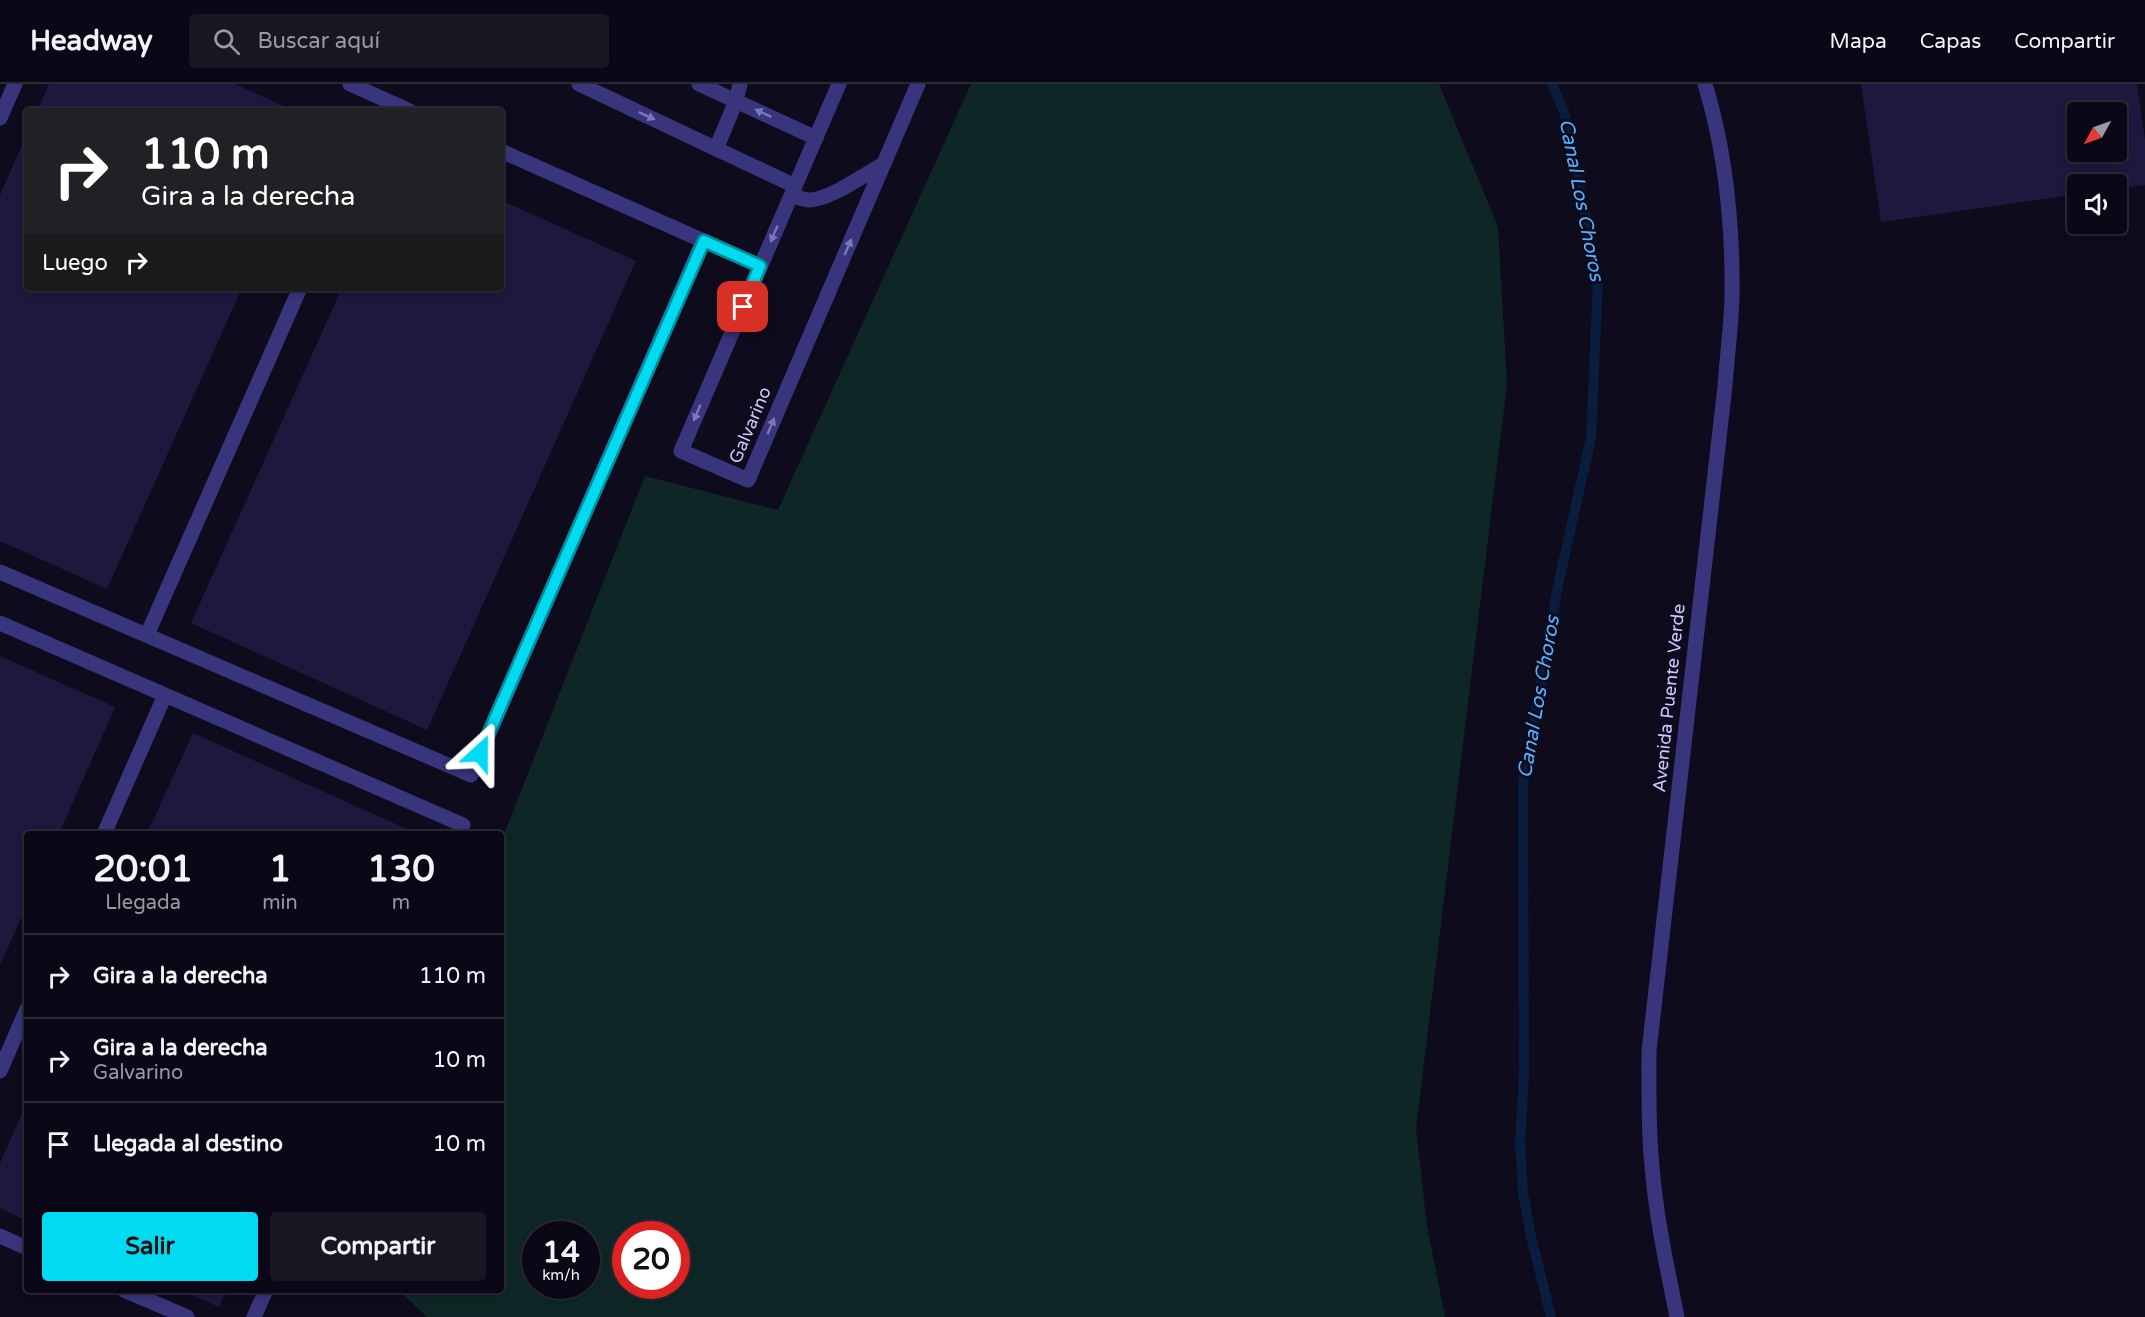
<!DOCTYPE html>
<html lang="es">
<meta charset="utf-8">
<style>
:root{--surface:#0a0816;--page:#181623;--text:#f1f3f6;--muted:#999aa1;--line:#2a2935;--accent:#00dbf2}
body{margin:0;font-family:"Varela Round",sans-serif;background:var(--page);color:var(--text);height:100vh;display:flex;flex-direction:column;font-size:22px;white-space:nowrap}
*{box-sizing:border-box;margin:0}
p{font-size:20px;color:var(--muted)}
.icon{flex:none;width:33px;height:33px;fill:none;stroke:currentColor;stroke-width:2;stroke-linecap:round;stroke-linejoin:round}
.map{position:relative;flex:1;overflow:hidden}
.panel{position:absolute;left:24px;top:747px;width:480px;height:462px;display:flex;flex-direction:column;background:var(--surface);border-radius:6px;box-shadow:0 3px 9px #0003,0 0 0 2px var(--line)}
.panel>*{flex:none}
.hud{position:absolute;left:24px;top:24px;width:480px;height:183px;border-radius:6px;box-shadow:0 3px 9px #0003,0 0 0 2px var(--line);background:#202124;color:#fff;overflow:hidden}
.needle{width:39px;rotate:230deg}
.buttons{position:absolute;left:2067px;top:18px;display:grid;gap:12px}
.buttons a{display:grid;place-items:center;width:60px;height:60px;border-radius:6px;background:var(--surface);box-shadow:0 3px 9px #0003,0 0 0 2px var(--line);font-size:30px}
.speed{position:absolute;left:522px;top:1137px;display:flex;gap:12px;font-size:30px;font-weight:700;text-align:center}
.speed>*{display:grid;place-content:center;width:78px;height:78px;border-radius:50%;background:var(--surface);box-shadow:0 3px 9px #0003,0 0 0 2px var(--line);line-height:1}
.speed small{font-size:15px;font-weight:400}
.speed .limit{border:9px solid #d22;background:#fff;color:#111}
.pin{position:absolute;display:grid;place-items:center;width:51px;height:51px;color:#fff;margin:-26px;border-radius:12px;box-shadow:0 3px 9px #0006}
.me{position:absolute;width:66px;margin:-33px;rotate:24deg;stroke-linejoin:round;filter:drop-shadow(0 0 4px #0008)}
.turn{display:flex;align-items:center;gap:21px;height:126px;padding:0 18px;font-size:27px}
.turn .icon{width:78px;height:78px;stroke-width:2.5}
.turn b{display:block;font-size:42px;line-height:51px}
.then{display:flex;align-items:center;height:57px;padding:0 18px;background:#0003;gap:12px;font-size:22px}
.eta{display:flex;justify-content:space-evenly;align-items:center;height:102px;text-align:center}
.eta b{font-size:36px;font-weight:700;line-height:42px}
.action{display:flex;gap:12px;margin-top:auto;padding:12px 18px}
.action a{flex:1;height:69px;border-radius:6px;background:var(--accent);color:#111;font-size:24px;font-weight:700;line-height:69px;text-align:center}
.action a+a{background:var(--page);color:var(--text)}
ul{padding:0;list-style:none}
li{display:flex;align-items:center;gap:18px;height:84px;padding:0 18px;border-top:2px solid var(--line)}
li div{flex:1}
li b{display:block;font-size:22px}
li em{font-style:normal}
header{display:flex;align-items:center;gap:36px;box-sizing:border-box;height:84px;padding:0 30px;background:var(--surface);border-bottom:2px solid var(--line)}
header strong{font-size:28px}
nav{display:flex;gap:33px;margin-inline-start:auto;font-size:21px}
.search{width:420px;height:54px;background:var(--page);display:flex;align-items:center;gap:15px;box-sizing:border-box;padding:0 21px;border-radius:6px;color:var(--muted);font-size:22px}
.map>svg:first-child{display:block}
.green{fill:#0e2726;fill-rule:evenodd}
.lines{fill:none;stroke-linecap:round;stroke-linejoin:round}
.stream{stroke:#0a1d3d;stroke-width:10}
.building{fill:#1f173e;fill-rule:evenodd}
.service{stroke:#38357d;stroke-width:15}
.minor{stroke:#38357d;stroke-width:15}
.oneway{fill:#7b77b8}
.route-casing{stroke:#008e9d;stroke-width:15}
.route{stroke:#00dbf2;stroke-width:10}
.labels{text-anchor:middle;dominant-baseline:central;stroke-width:6;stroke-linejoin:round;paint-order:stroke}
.street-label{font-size:18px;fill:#cdc7ff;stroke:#0e0b1d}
.water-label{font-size:20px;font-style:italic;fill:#55b1ff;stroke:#0e0b1d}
</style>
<header>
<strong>Headway</strong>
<div class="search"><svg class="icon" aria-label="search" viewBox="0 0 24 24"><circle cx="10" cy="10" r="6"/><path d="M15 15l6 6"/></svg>Buscar aquí</div>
<nav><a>Mapa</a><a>Capas</a><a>Compartir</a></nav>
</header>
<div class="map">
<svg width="2145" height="1233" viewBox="0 0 2145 1233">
<rect width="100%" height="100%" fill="#0e0b1d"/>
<path class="green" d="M 971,0 L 1439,0 L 1498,143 L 1507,300 L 1416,1044 L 1427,1142 L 1445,1233 L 427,1233 L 399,1206 L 501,1206 L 501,758 L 645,392 L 778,426 ZM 536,1150 L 586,1150 L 586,1202 L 536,1202 ZM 626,1150 L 676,1150 L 676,1202 L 626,1202 Z"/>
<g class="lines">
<path class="stream" d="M 1551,1233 L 1531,1152 L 1523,1109 L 1520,1059 L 1524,990 L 1523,700 L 1558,501 L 1591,354 L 1598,195 L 1565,30 L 1552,0"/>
</g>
<path class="building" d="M 49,0 L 235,0 L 295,27 L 37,27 Z
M 1861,0 L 2137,0 L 2145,56 L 2145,101 L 2116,105 L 2116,100 L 2078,100 L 2078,110 L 1881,138 ZM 2078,28 L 2116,28 L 2116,68 L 2078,68 Z
M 27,50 L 27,204 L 242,204 L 107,505 L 0,457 L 0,111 Z
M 501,116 L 636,177 L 427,646 L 191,539 L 342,204 L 501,204 Z
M 0,572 L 115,623 L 59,750 L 27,750 L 27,821 L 0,881 Z
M 193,649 L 418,750 L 147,750 Z
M 27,1019 L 27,1137 L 0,1124 L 0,1079 Z
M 181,1206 L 227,1206 L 219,1223 Z"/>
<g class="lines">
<path class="service" d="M 350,0 L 410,27
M 579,0 L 795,102
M 699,0 L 816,54
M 0,34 L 15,0
M 716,65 L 736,17 L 740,0
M 501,67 L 760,182
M 0,488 L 471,691 L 703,157
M 0,539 L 463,741 L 459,750
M 147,551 L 300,204
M 104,750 L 165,611
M 0,987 L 27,925
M 0,1152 L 27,1164
M 124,1206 L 187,1233
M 254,1233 L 266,1206"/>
<path class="minor" d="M 839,0 L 681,367 L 748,396 L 918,0
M 791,111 C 797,113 803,116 810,116 C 831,115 865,90 884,80
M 1677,1233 C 1667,1183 1656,1133 1652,1082 C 1648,1044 1649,1005 1649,967 L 1725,302 C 1727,273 1731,243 1732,214 C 1733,142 1726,69 1705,0"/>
</g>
<defs><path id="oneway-solid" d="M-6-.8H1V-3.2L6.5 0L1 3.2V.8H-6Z" transform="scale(1.5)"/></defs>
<g class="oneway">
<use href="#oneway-solid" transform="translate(763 29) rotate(-155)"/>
<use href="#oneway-solid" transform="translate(647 32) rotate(25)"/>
<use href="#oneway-solid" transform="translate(774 150) rotate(113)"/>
<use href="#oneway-solid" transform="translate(848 163) rotate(-67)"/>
<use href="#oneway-solid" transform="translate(697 329) rotate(113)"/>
<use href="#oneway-solid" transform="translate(771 342) rotate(-67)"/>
</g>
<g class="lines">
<g class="route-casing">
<path id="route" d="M 480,669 L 704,157 L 760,182 L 743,223"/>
</g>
<use href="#route" class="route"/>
</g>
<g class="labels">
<g class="street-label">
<text transform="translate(750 341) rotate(-67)">Galvarino</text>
<text transform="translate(1669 614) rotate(-84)">Avenida Puente Verde</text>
</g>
<g class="water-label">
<text transform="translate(1581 116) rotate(79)">Canal Los Choros</text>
<text transform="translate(1539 613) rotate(-80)">Canal Los Choros</text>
</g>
</g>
</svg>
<div class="buttons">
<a><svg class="needle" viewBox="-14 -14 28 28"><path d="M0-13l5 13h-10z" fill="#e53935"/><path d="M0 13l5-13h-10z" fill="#999aa1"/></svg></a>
<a><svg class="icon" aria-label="sound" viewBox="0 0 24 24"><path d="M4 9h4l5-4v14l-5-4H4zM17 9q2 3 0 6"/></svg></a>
</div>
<div class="speed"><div>14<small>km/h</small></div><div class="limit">20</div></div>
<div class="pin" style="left:743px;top:223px;background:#d93025"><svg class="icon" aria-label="arrive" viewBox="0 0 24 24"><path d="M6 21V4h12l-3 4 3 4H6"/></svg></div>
<svg class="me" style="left:480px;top:669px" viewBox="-20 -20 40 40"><path d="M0-17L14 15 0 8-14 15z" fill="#00dbf2" stroke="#fff" stroke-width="4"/></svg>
<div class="hud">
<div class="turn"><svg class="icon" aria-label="right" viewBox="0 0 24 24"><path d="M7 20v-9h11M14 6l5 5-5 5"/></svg><div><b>110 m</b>Gira a la derecha</div></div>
<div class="then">Luego<svg class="icon" aria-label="right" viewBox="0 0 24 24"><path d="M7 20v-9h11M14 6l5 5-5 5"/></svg></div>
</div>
<section class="panel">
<div class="eta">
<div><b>20:01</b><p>Llegada</p></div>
<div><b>1</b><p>min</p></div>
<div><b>130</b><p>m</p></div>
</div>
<ul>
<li><svg class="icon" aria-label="right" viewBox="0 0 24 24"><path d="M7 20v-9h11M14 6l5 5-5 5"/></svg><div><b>Gira a la derecha</b></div><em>110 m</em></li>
<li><svg class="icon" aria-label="right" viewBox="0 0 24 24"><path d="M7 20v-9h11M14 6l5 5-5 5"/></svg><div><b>Gira a la derecha</b><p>Galvarino</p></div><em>10 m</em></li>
<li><svg class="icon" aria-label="arrive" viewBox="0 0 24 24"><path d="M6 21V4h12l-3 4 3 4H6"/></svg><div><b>Llegada al destino</b></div><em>10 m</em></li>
</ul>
<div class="action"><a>Salir</a><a>Compartir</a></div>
</section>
</div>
